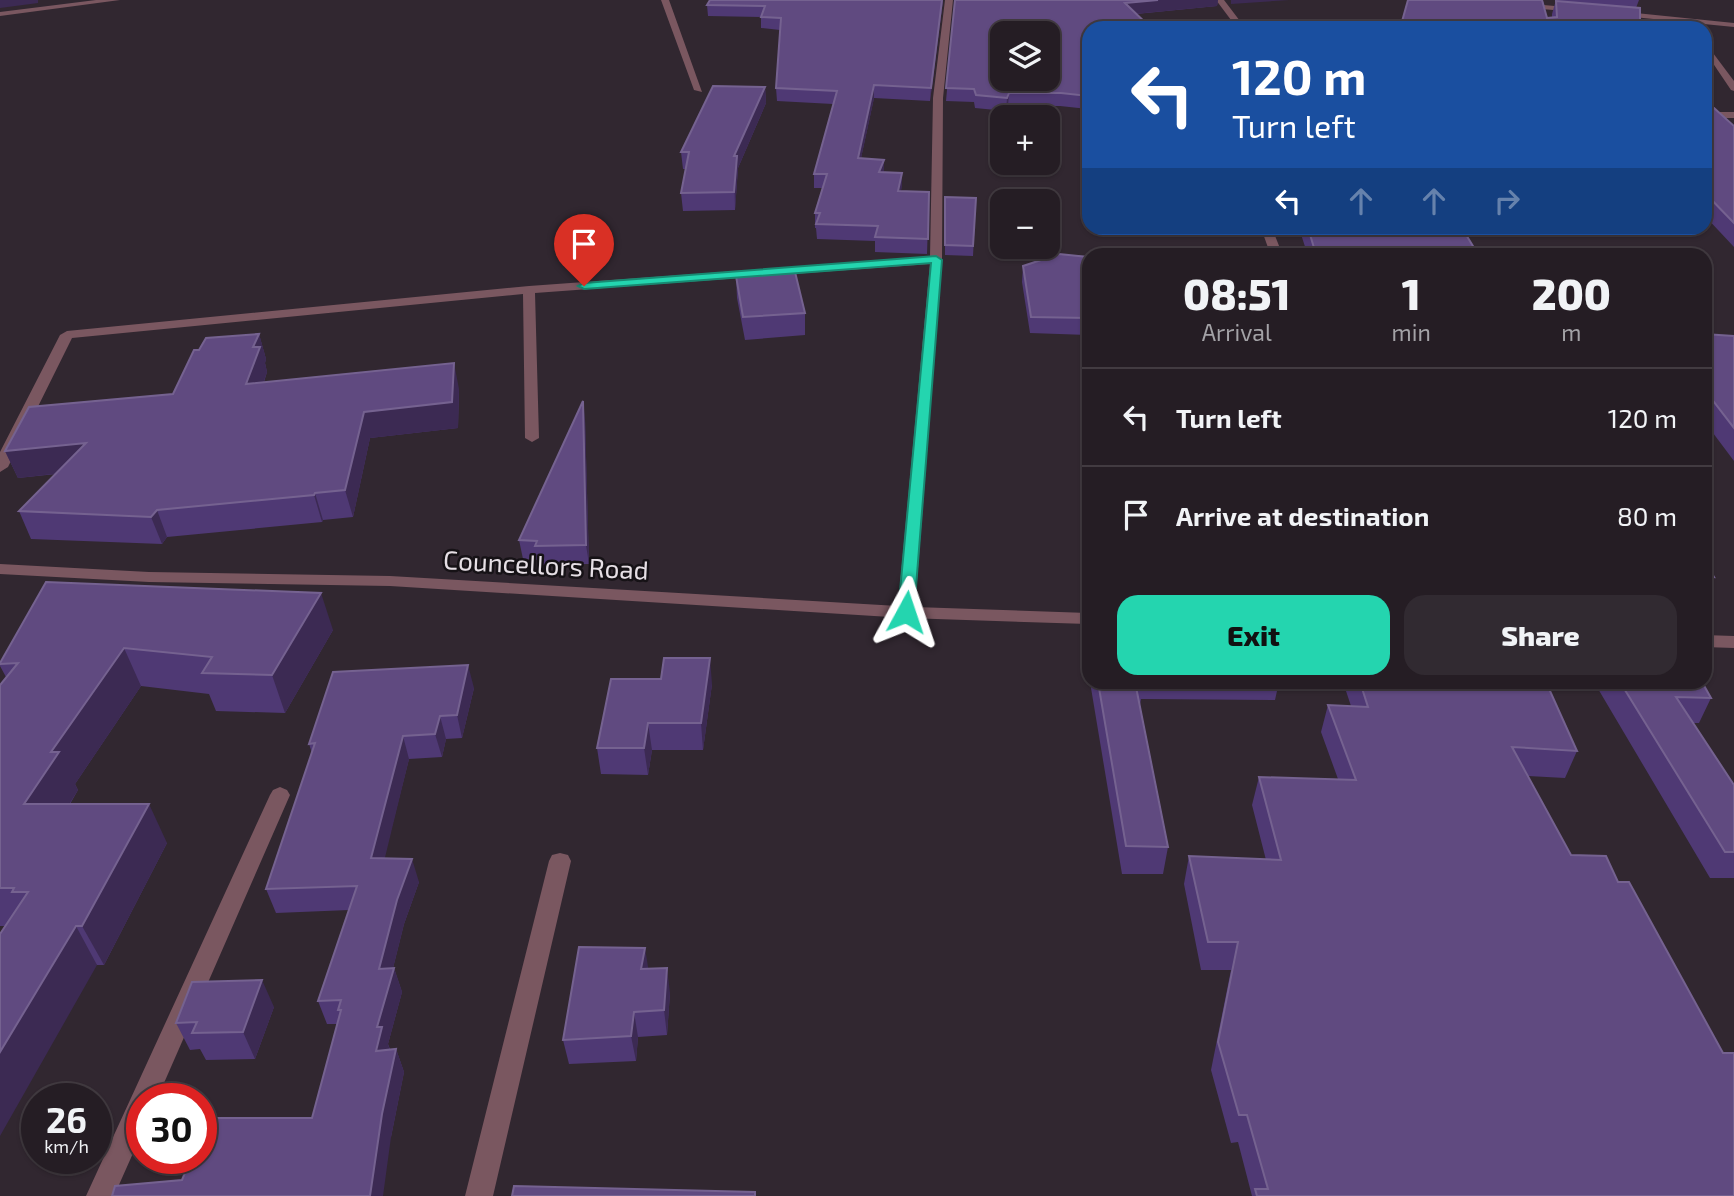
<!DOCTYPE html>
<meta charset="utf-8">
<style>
:root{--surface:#251d24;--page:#312a31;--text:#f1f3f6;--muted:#a3a2a6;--line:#423b41;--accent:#24d5af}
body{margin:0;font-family:"Exo 2",sans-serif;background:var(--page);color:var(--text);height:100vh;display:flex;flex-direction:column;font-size:26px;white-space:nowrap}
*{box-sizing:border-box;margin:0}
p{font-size:23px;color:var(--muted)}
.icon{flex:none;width:38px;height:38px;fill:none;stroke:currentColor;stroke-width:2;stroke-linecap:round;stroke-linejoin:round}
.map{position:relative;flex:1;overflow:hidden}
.details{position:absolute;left:1082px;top:248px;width:630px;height:441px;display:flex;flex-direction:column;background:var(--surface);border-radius:21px;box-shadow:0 2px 5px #0004,0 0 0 2px var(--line)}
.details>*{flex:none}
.hud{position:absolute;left:1082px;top:21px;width:630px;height:214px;border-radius:21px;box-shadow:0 2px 5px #0004,0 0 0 2px var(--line);background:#1a4fa0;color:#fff;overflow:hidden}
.controls{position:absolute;left:990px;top:21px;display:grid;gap:14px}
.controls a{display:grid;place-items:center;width:70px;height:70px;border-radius:14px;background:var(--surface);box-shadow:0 2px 5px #0004,0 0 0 2px var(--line);font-size:35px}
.speed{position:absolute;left:21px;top:1083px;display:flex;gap:14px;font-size:35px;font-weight:700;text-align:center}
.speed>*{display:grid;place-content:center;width:91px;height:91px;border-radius:50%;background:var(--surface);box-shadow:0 2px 5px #0004,0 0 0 2px var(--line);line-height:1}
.speed small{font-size:18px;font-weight:400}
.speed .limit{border:10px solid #d22;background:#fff;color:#111}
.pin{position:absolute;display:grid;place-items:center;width:60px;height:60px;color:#fff;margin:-72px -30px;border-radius:50% 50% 50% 0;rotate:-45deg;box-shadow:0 0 7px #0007}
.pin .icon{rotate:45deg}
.me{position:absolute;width:77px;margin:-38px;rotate:5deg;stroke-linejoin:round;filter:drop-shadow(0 0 5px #0008)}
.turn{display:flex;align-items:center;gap:24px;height:147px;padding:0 35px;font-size:32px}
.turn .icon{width:91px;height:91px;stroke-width:2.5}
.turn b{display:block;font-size:49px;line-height:60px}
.lanes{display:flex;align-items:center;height:66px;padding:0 35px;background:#0003;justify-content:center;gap:35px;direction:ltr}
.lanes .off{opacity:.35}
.eta{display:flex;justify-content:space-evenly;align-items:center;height:119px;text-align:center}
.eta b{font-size:42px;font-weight:800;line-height:49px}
.button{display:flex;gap:14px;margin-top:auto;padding:14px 35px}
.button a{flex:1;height:80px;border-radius:21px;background:var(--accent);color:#111;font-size:28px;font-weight:800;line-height:80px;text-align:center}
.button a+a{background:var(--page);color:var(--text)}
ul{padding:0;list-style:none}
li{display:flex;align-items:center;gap:21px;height:98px;padding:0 35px;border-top:2px solid var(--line)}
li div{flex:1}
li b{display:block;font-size:26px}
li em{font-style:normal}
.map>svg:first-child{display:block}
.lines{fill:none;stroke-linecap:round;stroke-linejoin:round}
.minor{fill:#7a5760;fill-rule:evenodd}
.wall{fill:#4f3974}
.shaded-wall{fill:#3c2a53}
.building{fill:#604a80;stroke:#756290;stroke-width:2;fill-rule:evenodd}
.route{fill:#24d5af;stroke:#178a72;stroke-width:2}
.labels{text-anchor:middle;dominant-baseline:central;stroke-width:5;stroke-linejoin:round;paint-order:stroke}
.street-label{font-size:26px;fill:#e6dfe5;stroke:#161216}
</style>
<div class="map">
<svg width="1734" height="1196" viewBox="0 0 1734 1196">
<rect width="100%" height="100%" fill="#312730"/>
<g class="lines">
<path class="minor" d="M 96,0 L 120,0 L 0,16 L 0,12 Z
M 661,0 L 669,0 L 702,92 L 694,90 Z
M 945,0 L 953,0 L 943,98 L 942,260 L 915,607 L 1088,613 L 1088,624 L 906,618 L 390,586 L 149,582 L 0,574 L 0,564 L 149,572 L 390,576 L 898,606 L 930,264 L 535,293 L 539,438 L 532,442 L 525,438 L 523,294 L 72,338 L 8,467 L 0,472 L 0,452 L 60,335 L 67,331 L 529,286 L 930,257 L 933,98 Z
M 1216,0 L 1224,0 L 1243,25 L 1345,26 L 1349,28 L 1237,28 Z
M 1521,3 L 1577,8 L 1581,10 L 1577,12 L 1518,7 Z
M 1616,11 L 1734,23 L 1734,27 L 1613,15 Z
M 1704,41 L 1734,81 L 1734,91 L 1731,90 L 1704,50 Z
M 1704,112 L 1734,112 L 1734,118 L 1704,118 Z
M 1261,228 L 1272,228 L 1283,256 L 1271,256 Z
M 1704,635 L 1734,636 L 1734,648 L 1704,647 Z
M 280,787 L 287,790 L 290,795 L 157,1099 L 142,1099 L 142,1133 L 114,1196 L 86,1196 L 270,795 L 273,790 Z
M 560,853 L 568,855 L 571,861 L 493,1196 L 465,1196 L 549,861 L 552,855 Z"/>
</g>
<path class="wall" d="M 710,0 L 943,0 L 930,101 L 874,98 L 861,158 L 884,160 L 884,172 L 902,173 L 901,191 L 929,192 L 927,254 L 875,252 L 875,241 L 817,239 L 816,228 L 815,228 L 815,213 L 822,188 L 814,188 L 814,174 L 833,104 L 777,101 L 776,88 L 780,30 L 761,28 L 761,17 L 708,16 L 707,5 Z
M 955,0 L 1218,0 L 1217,6 L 1136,14 L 1088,28 L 1088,109 L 1060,106 L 1008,106 L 1006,111 L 975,108 L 974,102 L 946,101 Z
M 1408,0 L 1543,1 L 1547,18 L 1552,17 L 1552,14 L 1556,0 L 1639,0 L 1636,8 L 1640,28 L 1400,28 Z
M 765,87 L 766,103 L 738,168 L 735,210 L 683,211 L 681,193 L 686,169 L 683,169 L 681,152 Z
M 1704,108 L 1734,126 L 1734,247 L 1704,215 Z
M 945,197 L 976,198 L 973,256 L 945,255 Z
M 1299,228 L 1462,228 L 1479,256 L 1308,256 Z
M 1088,257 L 1088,335 L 1030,333 L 1022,282 L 1023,266 Z
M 736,276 L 805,313 L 805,335 L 745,340 L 737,298 Z
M 259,334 L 266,359 L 265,363 L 267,372 L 264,382 L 459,389 L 458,428 L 370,438 L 353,517 L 323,520 L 322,522 L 167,537 L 162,544 L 31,539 L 19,511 L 56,474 L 18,478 L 5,451 L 173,394 L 199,350 Z
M 1704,334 L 1734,336 L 1734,461 L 1704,421 Z
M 585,419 L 589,564 L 539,565 L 538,560 L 523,559 L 519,540 Z
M 1704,560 L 1714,577 L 1704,597 Z
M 46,582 L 333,630 L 285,713 L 216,711 L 209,694 L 141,686 L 75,784 L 78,790 L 70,804 L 167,843 L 104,965 L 97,965 L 5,926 L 0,926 L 0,685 L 6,677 L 0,666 L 0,663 Z
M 1088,647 L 1088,670 L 1087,660 Z
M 1090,682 L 1279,682 L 1275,700 L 1141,699 L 1140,705 L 1168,847 L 1163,874 L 1122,874 Z
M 1343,682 L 1546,682 L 1577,751 L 1565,778 L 1528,776 L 1734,1196 L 1252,1196 L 1238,1142 L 1231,1143 L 1211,1070 L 1231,970 L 1201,970 L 1184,884 L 1189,856 L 1266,860 L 1252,805 L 1259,777 L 1338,779 L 1321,732 L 1328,705 L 1351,706 Z
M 1594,682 L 1702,682 L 1711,698 L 1699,723 L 1693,723 L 1734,785 L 1734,878 L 1710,878 Z
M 712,684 L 703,750 L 652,750 L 648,775 L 601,774 L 597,748 Z
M 474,688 L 462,738 L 446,739 L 442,757 L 409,759 L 384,858 L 419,882 L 404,924 L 393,968 L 394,968 L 402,992 L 388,1044 L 390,1049 L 396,1049 L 404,1072 L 391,1137 L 182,1180 L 312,1118 L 338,1024 L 327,1024 L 318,1001 L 349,910 L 276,913 L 266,889 L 312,753 L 309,744 Z
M 648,969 L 670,993 L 667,1035 L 638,1037 L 636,1061 L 569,1064 L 563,1040 Z
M 274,1007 L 255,1059 L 206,1060 L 200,1049 L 190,1050 L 176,1023 Z"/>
<path class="shaded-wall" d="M 0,0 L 38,0 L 38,3 L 0,8 Z
M 942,0 L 943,0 L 930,101 L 931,88 Z
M 1158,0 L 1218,0 L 1217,6 L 1124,15 L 1125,3 Z
M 1231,0 L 1289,0 L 1231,4 Z
M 874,85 L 874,98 L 858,172 L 858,158 Z
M 765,87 L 766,103 L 738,168 L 735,210 L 734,156 Z
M 1009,93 L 1008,106 L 1006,111 L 1007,98 Z
M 884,160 L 884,174 L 879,172 Z
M 902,173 L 902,187 L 897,206 L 898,191 Z
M 259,334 L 266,359 L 265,363 L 267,372 L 254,410 L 246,384 L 253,347 Z
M 454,363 L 459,389 L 458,428 L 370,438 L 353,517 L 345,490 L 364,412 Z
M 583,401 L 585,419 L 589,564 L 586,545 Z
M 86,443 L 97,469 L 18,478 L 5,451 Z
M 315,493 L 323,520 L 322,522 L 314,495 Z
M 157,510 L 167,537 L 162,544 L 151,517 Z
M 321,593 L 333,630 L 285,713 L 272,675 Z
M 124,648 L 141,686 L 75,784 L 78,790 L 45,843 L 24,804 L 51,752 Z
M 710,658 L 712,684 L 703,750 L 701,723 Z
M 468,665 L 474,688 L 462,738 L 457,715 Z
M 440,716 L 446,739 L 442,757 L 435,734 Z
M 648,723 L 652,750 L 648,775 L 644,748 Z
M 403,736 L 409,759 L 379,882 L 371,858 Z
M 149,804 L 167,843 L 104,965 L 82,926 Z
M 412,859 L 419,882 L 404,924 L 387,992 L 379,969 L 397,900 Z
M 76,926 L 97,965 L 0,1136 L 0,1052 Z
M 645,948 L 649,973 L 641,969 Z
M 394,968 L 402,992 L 388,1044 L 390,1051 L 376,1051 L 377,1027 Z
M 667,968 L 670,993 L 667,1035 L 664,1010 Z
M 262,980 L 274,1007 L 255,1059 L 243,1032 Z
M 634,1012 L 638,1037 L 636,1061 L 631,1036 Z
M 396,1049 L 404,1072 L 391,1137 L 383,1196 L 370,1196 L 382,1114 Z"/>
<path class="building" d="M 710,0 L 942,0 L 931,88 L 874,85 L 858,158 L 884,160 L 879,172 L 902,173 L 898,191 L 929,192 L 928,239 L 875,237 L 878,226 L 816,224 L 820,213 L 815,213 L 827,174 L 814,174 L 837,91 L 776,88 L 781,18 L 761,17 L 765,6 L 707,5 Z
M 955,0 L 1158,0 L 1125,3 L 1151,28 L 1088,28 L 1088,96 L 1061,93 L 1009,93 L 1007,98 L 976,95 L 974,89 L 946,88 ZM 1003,33 L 1048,33 L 1048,79 L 1003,79 Z
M 1408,0 L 1542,0 L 1547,18 L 1557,17 L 1556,1 L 1640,8 L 1640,28 L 1402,28 L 1401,25 Z
M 713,86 L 765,87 L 734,156 L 737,156 L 734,192 L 681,193 L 689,152 L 681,152 Z
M 1704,108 L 1714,108 L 1734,126 L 1734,223 L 1704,192 Z
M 945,197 L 976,198 L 973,246 L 945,245 Z
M 1308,228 L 1462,228 L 1479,256 L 1323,256 L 1322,251 L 1315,251 Z
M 1059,254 L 1088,257 L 1088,318 L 1031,317 L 1023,266 Z
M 795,272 L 805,313 L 743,317 L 736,276 Z
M 259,334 L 253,347 L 260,347 L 246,384 L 454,363 L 452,402 L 364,412 L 345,490 L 315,493 L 314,495 L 157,510 L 151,517 L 19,511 L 86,443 L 5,451 L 29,407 L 173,394 L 194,350 L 199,350 L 206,338 Z
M 1704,334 L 1734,336 L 1734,428 L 1704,389 Z
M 583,401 L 586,545 L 535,546 L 537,541 L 519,540 Z
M 1704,560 L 1714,577 L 1704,576 Z
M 46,582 L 321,593 L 272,675 L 202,673 L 212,657 L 124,648 L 51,752 L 59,752 L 24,804 L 149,804 L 82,926 L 76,926 L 0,1052 L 0,934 L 28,892 L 12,892 L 14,888 L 0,888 L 0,685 L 18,663 L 0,664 L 0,663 Z
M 664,658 L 710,658 L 701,723 L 648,723 L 644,748 L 597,748 L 611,679 L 661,679 Z
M 468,665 L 457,715 L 440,716 L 435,734 L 403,736 L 371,858 L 412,859 L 397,900 L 379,969 L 394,968 L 377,1027 L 382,1027 L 376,1051 L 396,1049 L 382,1114 L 370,1196 L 112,1196 L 115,1186 L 182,1180 L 191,1158 L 201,1158 L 201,1134 L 208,1118 L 312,1118 L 341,1010 L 338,1010 L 341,1000 L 318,1001 L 357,886 L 266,889 L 315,743 L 309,744 L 333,672 Z
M 1098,682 L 1142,682 L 1143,687 L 1136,687 L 1168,847 L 1126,846 Z
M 1360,682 L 1546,682 L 1577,751 L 1512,747 L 1571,855 L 1606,856 L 1618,882 L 1629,882 L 1723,1053 L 1734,1053 L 1734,1196 L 1257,1196 L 1255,1189 L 1268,1189 L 1247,1115 L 1239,1115 L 1218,1042 L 1238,942 L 1208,942 L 1189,856 L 1281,860 L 1259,777 L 1356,780 L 1328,705 L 1368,707 Z
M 1620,682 L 1702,682 L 1711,698 L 1676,697 L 1734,785 L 1734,852 L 1725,852 Z
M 579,947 L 645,948 L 641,969 L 667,968 L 664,1010 L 634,1012 L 631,1036 L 563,1040 Z
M 262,980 L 243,1032 L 192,1033 L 197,1022 L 176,1023 L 192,982 Z
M 514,1186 L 755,1192 L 755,1196 L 512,1196 Z"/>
<path class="route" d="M 936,256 L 942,260 L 914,612 L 906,617 L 898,612 L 931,263 L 584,289 L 578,286 L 584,283 Z"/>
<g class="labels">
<g class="street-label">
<text transform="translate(546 564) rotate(3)">Councellors Road</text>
</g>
</g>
</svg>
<div class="controls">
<a><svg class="icon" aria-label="layers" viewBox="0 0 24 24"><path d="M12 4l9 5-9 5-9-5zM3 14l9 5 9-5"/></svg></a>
<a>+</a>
<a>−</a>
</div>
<div class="speed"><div>26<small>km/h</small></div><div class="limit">30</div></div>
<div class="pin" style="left:584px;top:286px;background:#d93025"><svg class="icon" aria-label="arrive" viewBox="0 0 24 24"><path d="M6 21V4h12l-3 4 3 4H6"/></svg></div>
<svg class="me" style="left:906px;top:612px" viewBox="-20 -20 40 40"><path d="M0-17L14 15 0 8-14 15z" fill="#24d5af" stroke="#fff" stroke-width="4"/></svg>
<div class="hud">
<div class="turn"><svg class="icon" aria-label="left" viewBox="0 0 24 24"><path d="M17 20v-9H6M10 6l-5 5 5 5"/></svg><div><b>120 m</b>Turn left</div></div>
<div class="lanes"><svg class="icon" aria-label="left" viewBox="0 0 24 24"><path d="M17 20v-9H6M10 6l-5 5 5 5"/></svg><svg class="icon off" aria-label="ahead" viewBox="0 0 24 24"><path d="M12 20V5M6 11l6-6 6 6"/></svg><svg class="icon off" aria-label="ahead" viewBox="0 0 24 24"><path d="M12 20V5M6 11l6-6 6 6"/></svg><svg class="icon off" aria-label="right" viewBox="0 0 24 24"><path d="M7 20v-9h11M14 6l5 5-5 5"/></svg></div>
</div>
<section class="details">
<div class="eta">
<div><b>08:51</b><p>Arrival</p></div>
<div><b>1</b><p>min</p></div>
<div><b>200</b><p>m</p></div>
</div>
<ul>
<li><svg class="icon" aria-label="left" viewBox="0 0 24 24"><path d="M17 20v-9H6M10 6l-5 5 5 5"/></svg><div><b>Turn left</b></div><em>120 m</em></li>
<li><svg class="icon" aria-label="arrive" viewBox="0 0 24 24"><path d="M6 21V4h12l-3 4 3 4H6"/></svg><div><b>Arrive at destination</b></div><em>80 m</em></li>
</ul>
<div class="button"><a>Exit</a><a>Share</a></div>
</section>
</div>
